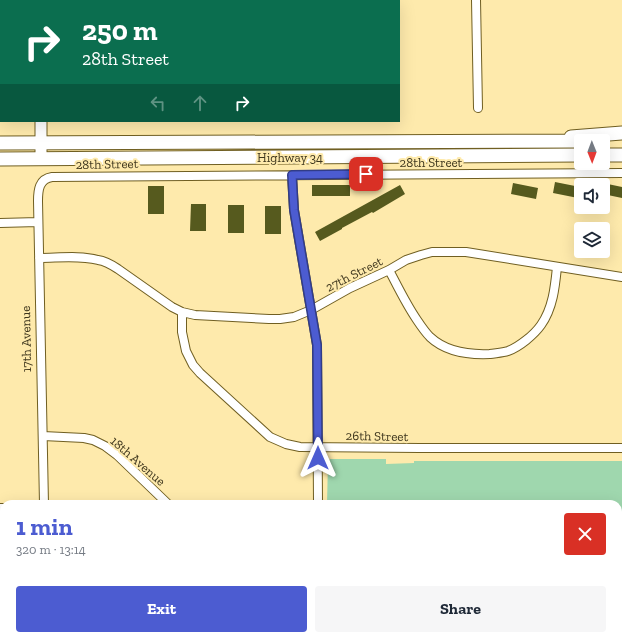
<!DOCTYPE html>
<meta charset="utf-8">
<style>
:root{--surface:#fff;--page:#f6f6f7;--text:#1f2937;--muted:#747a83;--accent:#4c5cd1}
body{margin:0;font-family:"Zilla Slab",serif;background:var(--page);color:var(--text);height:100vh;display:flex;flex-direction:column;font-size:15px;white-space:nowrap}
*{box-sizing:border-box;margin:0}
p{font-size:13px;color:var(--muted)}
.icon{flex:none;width:22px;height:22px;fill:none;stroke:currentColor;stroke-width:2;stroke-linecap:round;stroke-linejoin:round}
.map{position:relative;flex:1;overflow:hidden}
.sheet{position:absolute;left:0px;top:500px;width:622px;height:140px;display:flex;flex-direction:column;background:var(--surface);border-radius:12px 12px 0 0;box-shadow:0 4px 16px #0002}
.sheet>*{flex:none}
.banner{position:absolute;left:0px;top:0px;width:400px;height:122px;box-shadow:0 4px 16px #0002;background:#0b6e4f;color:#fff;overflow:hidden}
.needle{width:26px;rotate:179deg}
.controls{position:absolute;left:574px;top:134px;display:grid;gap:8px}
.controls a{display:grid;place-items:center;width:36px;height:36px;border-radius:4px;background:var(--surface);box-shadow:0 4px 16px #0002;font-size:20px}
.pin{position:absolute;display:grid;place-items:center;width:34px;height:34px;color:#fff;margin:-17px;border-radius:8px;box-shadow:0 2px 6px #0006}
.me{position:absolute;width:44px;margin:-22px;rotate:0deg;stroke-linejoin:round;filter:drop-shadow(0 0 3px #0008)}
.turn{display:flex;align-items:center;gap:14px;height:84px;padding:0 16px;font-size:18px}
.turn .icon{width:52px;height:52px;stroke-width:2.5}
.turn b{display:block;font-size:28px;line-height:34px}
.lanes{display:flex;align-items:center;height:38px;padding:0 16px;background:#0003;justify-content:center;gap:20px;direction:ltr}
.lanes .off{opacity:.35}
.round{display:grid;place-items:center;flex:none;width:42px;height:42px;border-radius:4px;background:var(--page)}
.summary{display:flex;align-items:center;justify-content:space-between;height:68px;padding:0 16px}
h1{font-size:24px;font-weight:700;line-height:30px;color:var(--accent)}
.button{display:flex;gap:8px;margin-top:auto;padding:8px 16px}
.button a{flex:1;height:46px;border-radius:4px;background:var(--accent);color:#fff;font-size:16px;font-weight:700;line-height:46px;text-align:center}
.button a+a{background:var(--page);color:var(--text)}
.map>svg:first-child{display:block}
.green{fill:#9fd7ae}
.building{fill:#565a1e}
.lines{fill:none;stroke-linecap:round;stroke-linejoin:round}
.minor-casing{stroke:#705f22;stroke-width:10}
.secondary-casing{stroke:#705f22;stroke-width:13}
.trunk-casing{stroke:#705f22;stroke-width:15}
.minor{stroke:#fff;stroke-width:8}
.secondary{stroke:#fff;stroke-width:11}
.trunk{stroke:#fff;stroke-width:13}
.route-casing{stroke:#313c88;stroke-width:10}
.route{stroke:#4c5cd1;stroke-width:7}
.labels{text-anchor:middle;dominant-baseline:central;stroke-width:4;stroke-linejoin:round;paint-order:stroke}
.street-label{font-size:13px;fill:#3e361d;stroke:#feeaac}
</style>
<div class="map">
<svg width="622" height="640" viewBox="0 0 622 640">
<rect width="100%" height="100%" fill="#feeaac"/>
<path class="green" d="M 330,459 L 386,459 L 386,464 L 414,463 L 414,461 L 622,461 L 622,560 L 618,559 L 618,504 L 327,504 L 328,462 Z"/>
<path class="building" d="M 555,182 L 580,187 L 578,198 L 553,193 Z
M 513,183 L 538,188 L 536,199 L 511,194 Z
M 603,183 L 622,187 L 622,198 L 603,194 Z
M 312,185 L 350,185 L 350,196 L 312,196 Z
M 400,185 L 405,194 L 373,213 L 372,212 L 342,228 L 342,229 L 320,241 L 315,232 Z
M 148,186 L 164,186 L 164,214 L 148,214 Z
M 191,204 L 206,204 L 206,231 L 190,231 Z
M 228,205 L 244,205 L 244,233 L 228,233 Z
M 265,206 L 281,206 L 281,234 L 265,234 Z"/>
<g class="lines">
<g class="minor-casing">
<path id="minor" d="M 476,0 L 478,108
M 0,91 L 1,91
M 292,175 L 294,210 L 317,345 L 318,504
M 0,223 L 38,222
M 39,258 C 58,258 80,255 98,260 C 106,261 112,265 118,269 L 172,307 L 182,312 L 195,315 L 269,319 L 280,319 L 294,317 L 311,310 L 350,288 L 389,270 L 406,260 L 421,255 L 432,252 L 466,252 L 622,277
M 389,270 C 398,287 406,304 417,320 C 421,326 425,332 430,337 C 446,352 468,355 490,354 C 495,353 502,353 508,351 C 519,347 534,335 541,325 C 553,308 555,287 557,267
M 182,312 L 182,332 L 186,351 L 193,365 L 200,373 L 270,437 L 286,444 L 300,447 L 420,448 L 622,448
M 43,436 L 84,438 L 93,440 L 105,446 L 117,455 L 168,504
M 44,504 L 38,201 C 38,190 39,179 52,177 L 622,173
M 0,508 L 4,508
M 48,636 L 48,640
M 157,636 L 157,640
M 252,636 L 252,640
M 398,636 L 402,640"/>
</g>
<g class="secondary-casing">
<path id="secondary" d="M 37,0 L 37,1
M 41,121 L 41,158"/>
</g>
<g class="trunk-casing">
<path id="trunk" d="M 571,137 L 622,133
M 0,143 L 581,141
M 603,155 L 622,155
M 0,159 L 581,155"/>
</g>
<use href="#minor" class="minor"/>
<use href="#secondary" class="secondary"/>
<use href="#trunk" class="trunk"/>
</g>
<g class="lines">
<g class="route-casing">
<path id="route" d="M 318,458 L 317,345 L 294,210 L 292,175 L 366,174"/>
</g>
<use href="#route" class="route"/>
</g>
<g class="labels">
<g class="street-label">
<text x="290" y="157">Highway 34</text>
<text x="431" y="162">28th Street</text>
<text transform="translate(107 164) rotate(-1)">28th Street</text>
<text transform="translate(354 274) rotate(-27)">27th Street</text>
<text transform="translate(26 339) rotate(-91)">17th Avenue</text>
<text transform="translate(377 436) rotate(1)">26th Street</text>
<text transform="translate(138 461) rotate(41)">18th Avenue</text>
</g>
</g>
</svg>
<div class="controls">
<a><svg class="needle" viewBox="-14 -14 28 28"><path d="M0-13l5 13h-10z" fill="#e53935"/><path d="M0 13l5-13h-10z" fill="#747a83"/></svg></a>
<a><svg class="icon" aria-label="sound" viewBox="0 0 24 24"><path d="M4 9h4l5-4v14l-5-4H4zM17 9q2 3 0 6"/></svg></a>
<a><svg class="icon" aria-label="layers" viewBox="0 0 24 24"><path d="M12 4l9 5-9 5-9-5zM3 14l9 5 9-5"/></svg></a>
</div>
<div class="pin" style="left:366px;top:174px;background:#d93025"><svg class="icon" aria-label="arrive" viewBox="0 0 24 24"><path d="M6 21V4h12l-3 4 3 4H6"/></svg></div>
<svg class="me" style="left:318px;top:458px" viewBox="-20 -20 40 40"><path d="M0-17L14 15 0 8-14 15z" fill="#4c5cd1" stroke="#fff" stroke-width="4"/></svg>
<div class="banner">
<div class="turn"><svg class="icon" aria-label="right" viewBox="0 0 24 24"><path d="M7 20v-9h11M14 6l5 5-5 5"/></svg><div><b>250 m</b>28th Street</div></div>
<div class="lanes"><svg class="icon off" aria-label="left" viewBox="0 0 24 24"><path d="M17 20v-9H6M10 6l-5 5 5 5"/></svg><svg class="icon off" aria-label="ahead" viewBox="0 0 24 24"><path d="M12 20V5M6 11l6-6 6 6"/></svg><svg class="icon" aria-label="right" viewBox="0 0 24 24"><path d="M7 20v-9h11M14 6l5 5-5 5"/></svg></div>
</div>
<section class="sheet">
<div class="summary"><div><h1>1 min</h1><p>320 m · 13:14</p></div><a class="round" style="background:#d93025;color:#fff"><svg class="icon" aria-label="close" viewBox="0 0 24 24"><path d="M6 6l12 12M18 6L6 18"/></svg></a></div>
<div class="button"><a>Exit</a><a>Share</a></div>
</section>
</div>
